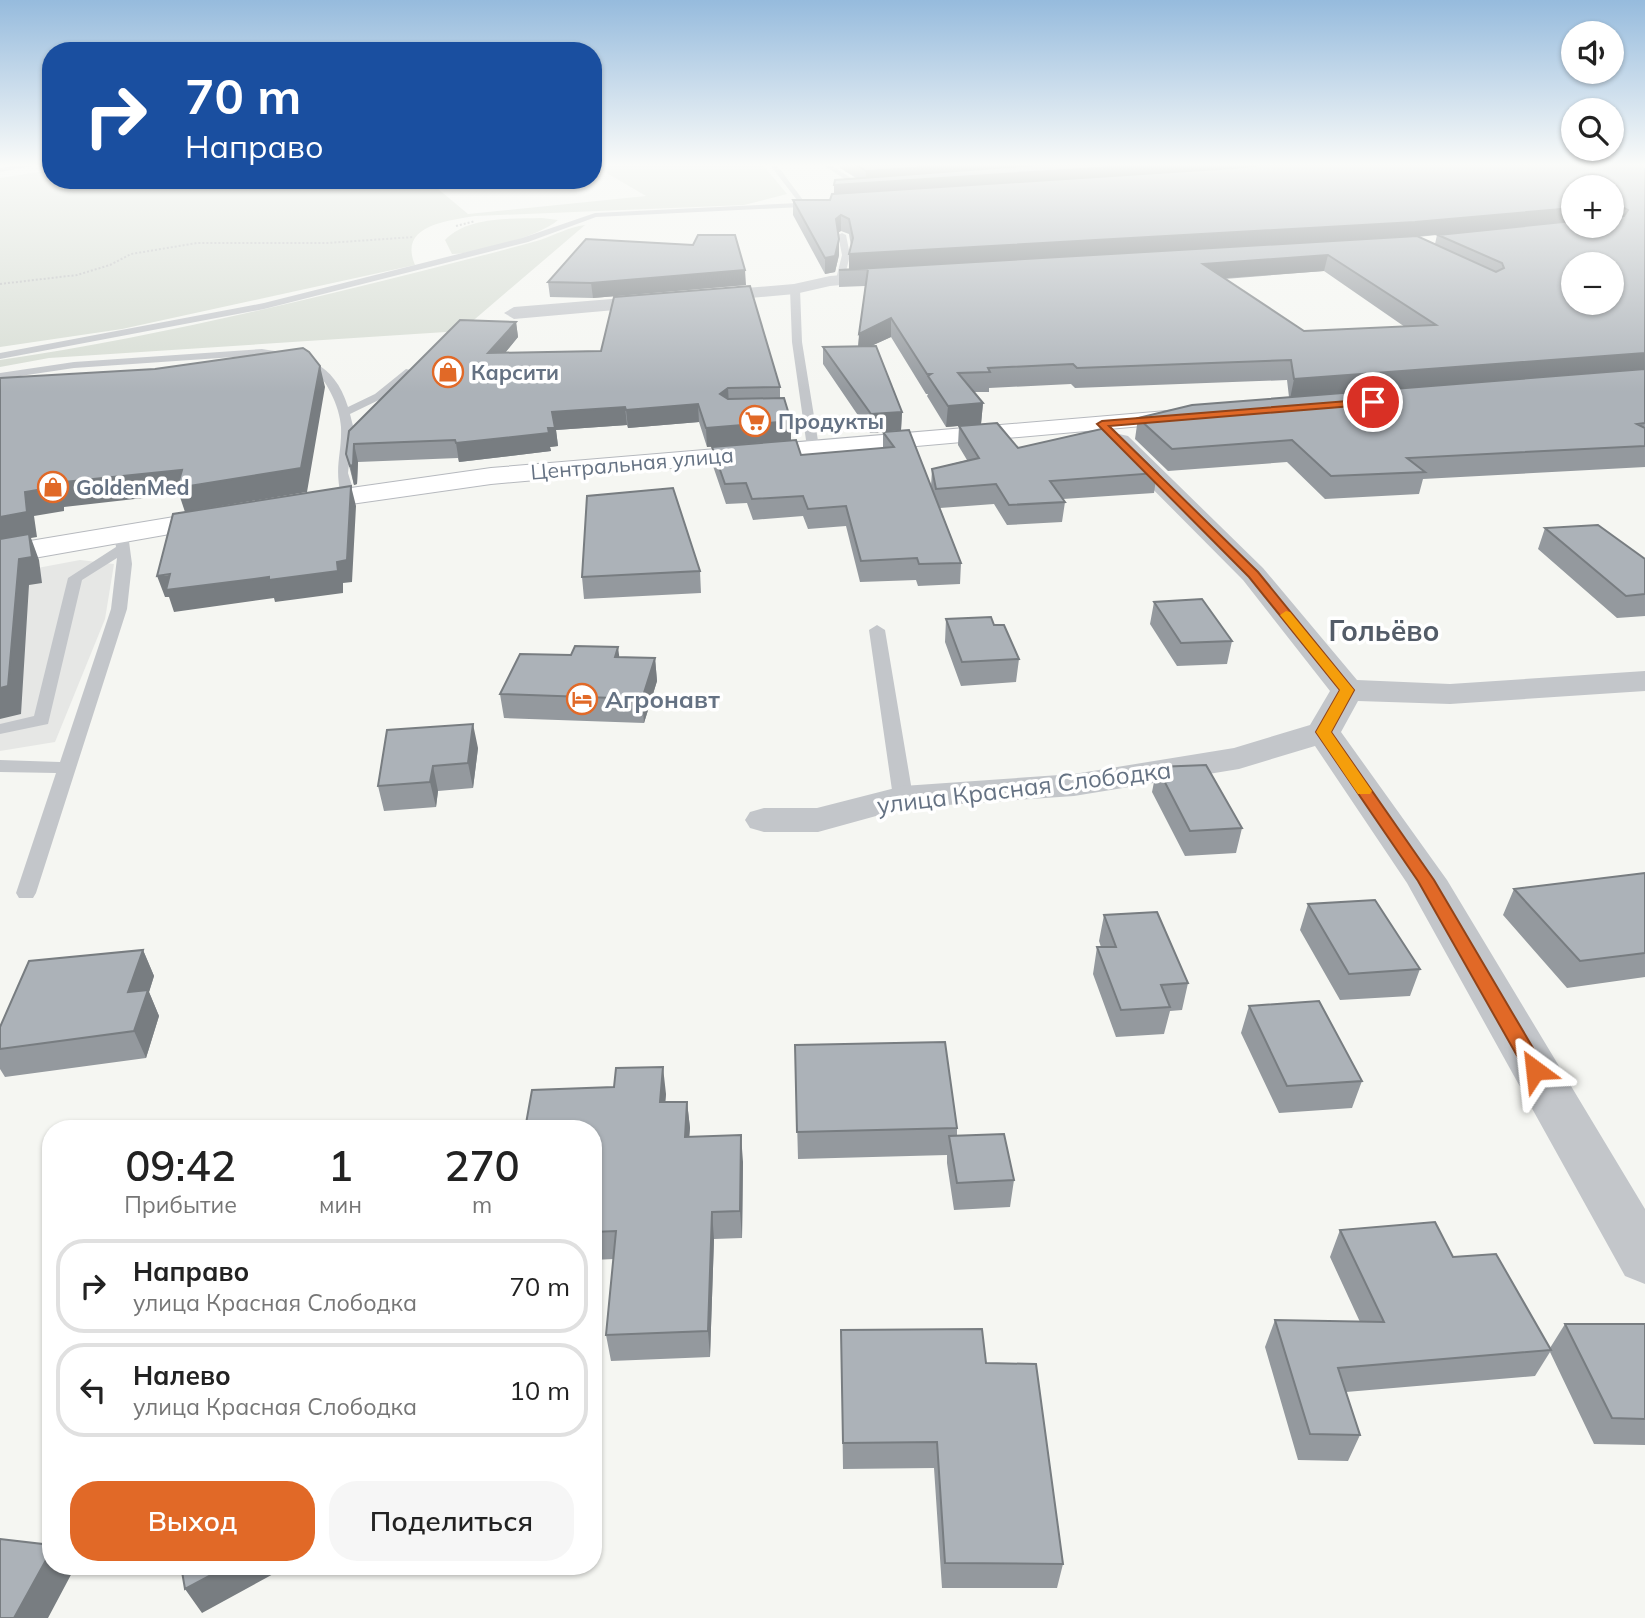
<!DOCTYPE html>
<html lang="ru">
<meta charset="utf-8">
<style>
:root{--surface:#fff;--page:#f6f6f6;--text:#222;--muted:#767676;--line:#e0e0e0;--accent:#e16927}
body{margin:0;font-family:Mulish,sans-serif;background:var(--page);color:var(--text);height:100vh;display:flex;flex-direction:column;font-size:26px;white-space:nowrap}
*{box-sizing:border-box;margin:0}
p{font-size:23px;color:var(--muted)}
.icon{flex:none;width:38px;height:38px;fill:none;stroke:currentColor;stroke-width:2;stroke-linecap:round;stroke-linejoin:round}
.map{position:relative;flex:1;overflow:hidden}
.panel{position:absolute;left:42px;top:1120px;width:560px;height:455px;display:flex;flex-direction:column;background:var(--surface);border-radius:28px;box-shadow:0 2px 5px #0004}
.panel>*{flex:none}
.guide{position:absolute;left:42px;top:42px;width:560px;height:147px;border-radius:28px;box-shadow:0 2px 5px #0004;background:#1a4fa0;color:#fff;overflow:hidden}
.buttons{position:absolute;left:1561px;top:21px;display:grid;gap:14px}
.buttons a{display:grid;place-items:center;width:63px;height:63px;border-radius:50%;background:var(--surface);box-shadow:0 2px 5px #0004;font-size:35px}
.pin{position:absolute;display:grid;place-items:center;width:60px;height:60px;color:#fff;margin:-30px;border:4px solid #fff;border-radius:50%;box-shadow:0 2px 7px #0007}
.me{position:absolute;width:77px;margin:-38px;rotate:330deg;stroke-linejoin:round;filter:drop-shadow(0 0 5px #0008)}
.turn{display:flex;align-items:center;gap:24px;height:147px;padding:0 28px;font-size:32px}
.turn .icon{width:91px;height:91px;stroke-width:2.5}
.turn b{display:block;font-size:49px;line-height:60px}
.eta{display:flex;justify-content:space-evenly;align-items:center;height:119px;text-align:center}
.eta b{font-size:42px;font-weight:600;line-height:49px}
.cta{display:flex;gap:14px;margin-top:auto;padding:14px 28px}
.cta a{flex:1;height:80px;border-radius:28px;background:var(--accent);color:#fff;font-size:28px;font-weight:600;line-height:80px;text-align:center}
.cta a+a{background:var(--page);color:var(--text)}
ul{padding:0;list-style:none}
li{display:flex;align-items:center;gap:21px;height:94px;margin:0 14px 10px;padding:0 14px;border:4px solid var(--line);border-radius:28px}
li div{flex:1}
li b{display:block;font-size:26px}
li em{font-style:normal}
.map>svg:first-child{display:block}
.built{fill:#e6e7e5}
.green{fill:#d6dcd3}
.lines{fill:none;stroke-linecap:round;stroke-linejoin:round}
.secondary-casing{stroke:#b6b9be;stroke-width:2}
.path{stroke:#bbbdbf;stroke-width:2;stroke-dasharray:2 2;stroke-linecap:butt}
.lane{fill:#c3c6ca;fill-rule:evenodd}
.street{fill:#c3c6ca;fill-rule:evenodd}
.secondary{fill:#fff;fill-rule:evenodd}
.wall{fill:#94999e;fill-rule:evenodd}
.shaded-wall{fill:#787d81}
.building{fill:#acb2b8;stroke:#787d81;stroke-width:2;fill-rule:evenodd}
.route{fill:#e16927;stroke:#924419;stroke-width:2}
.slow{fill:#f59e0b}
.labels{text-anchor:middle;dominant-baseline:central;stroke-width:7;stroke-linejoin:round;paint-order:stroke}
.far-poi-label{font-size:21px;font-weight:bold;fill:#657283;stroke:#fff;text-anchor:start}
.far-street-label{font-size:21px;fill:#657283;stroke:#fff}
.poi-label{font-size:24px;font-weight:bold;fill:#657283;stroke:#fff;text-anchor:start}
.street-label{font-size:24px;fill:#657283;stroke:#fff}
.quarter-label{font-size:28px;font-weight:bold;fill:#535c68;stroke:#fff}
</style>
<div class="map">
<svg width="1645" height="1618" viewBox="0 0 1645 1618">
<rect width="100%" height="100%" fill="#f5f6f2"/>
<path class="built" d="M 80,560 L 114,564 L 105,619 L 55,742 L 0,751 L 0,575 Z"/>
<path class="green" d="M 593,165 L 763,165 L 787,194 L 744,205 L 475,216 C 447,221 398,225 415,265 L 122,329 L 0,347 L 0,178 L 51,170 L 51,180 L 453,180 L 431,183 L 468,214 L 646,196 Z
M 542,218 L 558,220 C 538,237 478,253 452,254 L 445,240 C 468,216 511,219 542,218 Z
M 585,225 L 461,331 L 49,358 L 0,367 L 0,360 C 143,339 282,306 422,271 C 461,261 501,251 540,240 C 555,235 569,227 585,225 Z"/>
<g class="lines">
<g class="secondary-casing">
<path id="secondary" d="M 1190,409 L 1198,411 L 1202,416 L 1198,421 L 491,484 L 302,511 L 293,509 L 289,503 L 293,497 L 302,495 L 491,468 Z
M 222,509 L 232,511 L 236,517 L 232,523 L 0,564 L 0,546 Z"/>
</g>
<path class="path" d="M 456,226 L 475,221
M 0,284 L 77,275 L 110,265 L 131,254 L 197,243 L 327,243 L 414,237"/>
<path class="lane" d="M 21,165 L 38,165 L 0,172 L 0,168 Z
M 770,165 L 777,165 L 803,200 L 797,200 Z
M 823,165 L 831,165 L 866,188 L 860,189 Z
M 818,202 L 821,206 L 596,217 L 528,242 L 264,309 L 0,359 L 0,353 L 264,303 L 522,238 L 595,213 Z
M 842,233 L 846,235 L 850,255 L 844,279 L 840,282 L 836,279 L 842,255 L 838,235 Z
M 795,286 L 800,289 L 802,342 L 819,447 L 813,451 L 807,447 L 792,342 L 790,289 Z
M 262,349 C 303,355 334,361 348,407 L 375,394 L 406,369 L 415,371 L 383,398 L 350,414 L 353,426 L 348,473 L 355,496 L 353,499 L 343,499 L 341,496 C 334,465 342,455 341,427 C 340,407 326,377 309,366 C 296,358 277,357 262,355 L 74,368 L 0,379 L 0,373 L 74,362 Z
M 121,530 L 128,534 L 132,564 L 127,609 L 36,893 L 33,898 L 19,898 L 16,893 L 56,773 L 0,772 L 0,760 L 60,762 L 111,609 L 117,558 L 82,580 L 48,724 L 0,734 L 0,724 L 34,716 L 68,578 L 116,547 L 114,534 Z
M 877,625 L 885,630 L 913,797 L 903,803 L 893,797 L 869,630 Z"/>
<path class="street" d="M 890,271 L 896,272 L 899,276 L 896,280 L 830,286 L 795,294 L 514,319 L 504,313 L 514,307 L 794,284 L 830,276 Z
M 1119,434 L 1128,436 L 1263,568 L 1357,680 L 1450,684 L 1645,671 L 1645,691 L 1450,704 L 1358,701 L 1341,732 L 1447,880 L 1645,1209 L 1645,1284 L 1625,1276 L 1407,883 L 1315,746 L 1239,769 L 1074,796 L 905,808 L 818,832 L 764,832 L 750,828 L 745,820 L 750,812 L 764,808 L 817,808 L 903,786 L 1074,774 L 1234,748 L 1310,725 L 1330,691 L 1243,580 L 1110,446 L 1107,441 L 1110,436 Z"/>
<use href="#secondary" class="secondary"/>
</g>
<path class="wall" d="M 840,165 L 1645,165 L 1645,467 L 1423,479 L 1419,494 L 1325,499 L 1287,462 L 1168,471 L 1135,439 L 1138,418 L 1289,397 L 1287,380 L 1075,388 L 1071,384 L 989,388 L 989,392 L 974,392 L 983,403 L 981,424 L 946,427 L 927,396 L 928,394 L 926,394 L 891,337 L 871,346 L 902,412 L 901,430 L 870,433 L 823,364 L 823,347 L 858,346 L 865,286 L 839,287 L 839,270 L 849,269 L 849,254 L 851,246 L 849,234 L 841,231 L 838,232 L 839,255 L 835,272 L 825,274 L 793,215 L 793,200 L 830,200 L 834,194 L 834,185 L 856,178 L 840,168 ZM 1573,187 L 1612,187 L 1612,226 L 1573,226 ZM 1437,235 L 1435,244 L 1418,237 ZM 1324,271 L 1405,327 L 1304,331 L 1225,279 Z
M 548,282 L 746,285 L 593,298 L 550,297 Z
M 516,322 L 518,337 L 505,353 L 780,387 L 780,398 L 791,440 L 707,447 L 699,422 L 628,428 L 627,425 L 556,430 L 558,446 L 550,447 L 551,451 L 459,462 L 458,458 L 358,462 L 357,484 L 354,485 L 346,454 L 349,431 Z
M 959,426 L 1018,448 L 1157,473 L 1154,493 L 1063,499 L 1065,502 L 1062,522 L 1007,525 L 994,504 L 940,508 L 961,563 L 960,584 L 918,586 L 916,580 L 860,582 L 846,526 L 808,529 L 803,516 L 753,520 L 747,503 L 726,504 L 713,466 L 712,447 L 801,455 L 883,448 L 883,432 L 931,487 L 932,469 L 967,460 L 958,445 Z
M 1545,528 L 1645,559 L 1645,616 L 1617,618 L 1538,549 Z
M 700,571 L 701,593 L 584,599 L 582,577 Z
M 1154,602 L 1232,641 L 1227,664 L 1177,666 L 1150,624 Z
M 946,619 L 994,625 L 1019,659 L 1016,682 L 961,686 L 945,642 Z
M 619,657 L 655,658 L 657,681 L 644,723 L 504,718 L 500,694 Z
M 478,748 L 473,788 L 438,791 L 436,807 L 384,811 L 378,786 Z
M 1157,767 L 1242,828 L 1236,853 L 1185,856 L 1152,792 Z
M 1645,873 L 1645,977 L 1567,988 L 1503,915 L 1514,889 Z
M 1308,904 L 1420,969 L 1410,996 L 1340,1000 L 1300,930 Z
M 1104,915 L 1188,983 L 1182,1010 L 1170,1011 L 1164,1034 L 1116,1037 L 1093,974 L 1097,947 L 1101,947 L 1099,941 Z
M 143,950 L 154,976 L 149,992 L 159,1016 L 146,1058 L 5,1077 L 0,1069 L 0,1027 Z
M 1249,1006 L 1362,1081 L 1352,1108 L 1279,1113 L 1241,1033 Z
M 795,1045 L 957,1128 L 957,1136 L 1014,1180 L 1010,1207 L 954,1210 L 947,1163 L 947,1155 L 798,1159 Z
M 614,1087 L 666,1094 L 665,1102 L 687,1102 L 690,1128 L 689,1137 L 743,1162 L 742,1238 L 714,1239 L 710,1357 L 611,1361 L 606,1335 L 614,1259 L 593,1260 L 593,1129 Z
M 1340,1230 L 1453,1257 L 1550,1348 L 1565,1324 L 1645,1324 L 1645,1445 L 1594,1444 L 1550,1352 L 1535,1376 L 1346,1392 L 1360,1435 L 1348,1461 L 1298,1460 L 1265,1347 L 1275,1320 L 1360,1322 L 1330,1257 Z
M 841,1330 L 986,1363 L 1063,1564 L 1057,1588 L 942,1588 L 934,1468 L 843,1469 Z"/>
<path class="shaded-wall" d="M 949,165 L 1307,165 L 834,199 L 834,185 L 866,183 L 866,171 Z
M 1573,208 L 1573,222 L 1411,237 L 849,270 L 849,254 Z
M 841,215 L 841,231 L 836,234 L 836,219 Z
M 839,239 L 839,255 L 835,272 L 825,274 L 825,258 Z
M 1328,255 L 1324,271 L 1200,280 L 1203,264 Z
M 745,270 L 746,285 L 593,298 L 591,283 Z
M 891,318 L 891,337 L 858,352 L 859,334 Z
M 516,322 L 518,337 L 491,370 L 488,353 Z
M 1645,335 L 1645,372 L 1290,399 L 1294,379 Z
M 320,366 L 325,387 L 307,492 L 185,512 L 179,494 L 64,507 L 64,511 L 34,516 L 37,537 L 31,538 L 39,560 L 42,583 L 29,585 L 21,714 L 0,719 L 0,517 L 25,492 L 55,483 Z
M 728,388 L 729,405 L 720,394 Z
M 983,403 L 981,424 L 946,427 L 948,406 Z
M 698,404 L 699,422 L 628,428 L 626,410 Z
M 625,407 L 627,425 L 556,430 L 558,446 L 550,447 L 551,451 L 459,462 L 456,443 L 548,428 L 552,412 Z
M 902,412 L 901,430 L 870,433 L 871,414 Z
M 791,421 L 791,440 L 707,447 L 706,428 Z
M 354,444 L 358,462 L 357,484 L 354,485 L 350,466 Z
M 351,486 L 356,506 L 352,582 L 343,583 L 343,593 L 275,602 L 274,598 L 174,612 L 169,597 L 165,597 L 157,576 L 337,562 Z
M 618,647 L 621,670 L 615,657 Z
M 655,658 L 657,681 L 644,723 L 642,699 Z
M 473,724 L 478,748 L 473,788 L 468,763 Z
M 433,766 L 438,791 L 436,807 L 430,782 Z
M 143,950 L 154,976 L 149,992 L 159,1016 L 146,1058 L 134,1031 L 128,992 Z
M 663,1067 L 666,1094 L 663,1129 L 660,1102 Z
M 687,1102 L 690,1128 L 687,1164 L 685,1137 Z
M 741,1135 L 743,1162 L 742,1238 L 740,1211 Z
M 712,1212 L 714,1239 L 710,1357 L 708,1331 Z
M 51,1551 L 51,1566 L 70,1566 L 73,1571 L 48,1618 L 14,1618 Z
M 228,1566 L 288,1566 L 202,1613 L 185,1589 Z"/>
<path class="building" d="M 857,165 L 949,165 L 866,171 Z
M 1039,165 L 1140,165 L 834,185 L 835,180 Z
M 1262,165 L 1645,165 L 1645,353 L 1294,379 L 1291,360 L 1077,368 L 1073,364 L 988,368 L 990,372 L 958,373 L 983,403 L 948,406 L 928,376 L 931,374 L 927,374 L 891,318 L 859,334 L 868,269 L 839,270 L 1417,236 L 1496,272 L 1504,268 L 1502,263 L 1438,235 L 1573,221 L 1573,226 L 1612,226 L 1612,217 L 1624,216 L 1628,210 L 1617,204 L 1614,208 L 1612,208 L 1612,187 L 1573,187 L 1573,208 L 1415,222 L 849,254 L 853,238 L 849,219 L 841,215 L 836,219 L 839,239 L 835,256 L 825,258 L 793,200 L 830,200 L 832,194 L 1235,168 ZM 1328,255 L 1436,325 L 1304,331 L 1203,264 ZM 1573,264 L 1612,264 L 1612,303 L 1573,303 Z
M 698,235 L 735,235 L 745,270 L 591,283 L 548,282 L 586,239 L 693,245 Z
M 750,286 L 780,387 L 728,388 L 720,394 L 728,399 L 784,398 L 791,421 L 706,428 L 698,404 L 626,410 L 625,407 L 552,412 L 555,428 L 548,428 L 549,433 L 456,443 L 455,440 L 354,444 L 353,465 L 350,466 L 346,454 L 349,431 L 460,320 L 516,322 L 488,353 L 601,351 L 614,297 Z
M 876,346 L 902,412 L 871,414 L 823,347 Z
M 303,348 L 309,352 L 320,366 L 301,468 L 177,488 L 182,470 L 55,483 L 55,487 L 25,492 L 27,512 L 0,517 L 0,378 L 155,369 Z
M 1645,369 L 1645,423 L 1637,424 L 1645,428 L 1645,446 L 1407,458 L 1425,472 L 1331,476 L 1292,440 L 1172,449 L 1138,418 L 1192,405 Z
M 997,423 L 1018,448 L 1110,427 L 1157,473 L 1050,481 L 1065,502 L 1009,505 L 996,484 L 936,489 L 932,469 L 979,458 L 959,426 Z
M 909,430 L 961,563 L 919,564 L 917,558 L 861,561 L 846,506 L 808,509 L 803,496 L 752,499 L 746,483 L 725,484 L 712,447 L 796,440 L 801,455 L 894,447 L 883,432 Z
M 351,486 L 347,560 L 337,562 L 338,571 L 269,580 L 269,577 L 166,590 L 170,574 L 157,576 L 173,514 Z
M 673,488 L 700,571 L 582,577 L 587,496 Z
M 1598,525 L 1645,559 L 1645,594 L 1626,596 L 1545,528 Z
M 29,534 L 32,557 L 19,559 L 8,686 L 0,688 L 0,539 Z
M 1202,599 L 1232,641 L 1181,643 L 1154,602 Z
M 991,617 L 994,625 L 1004,625 L 1019,659 L 962,662 L 946,619 Z
M 575,646 L 618,647 L 615,657 L 655,658 L 642,699 L 500,694 L 520,654 L 571,655 Z
M 473,724 L 468,763 L 433,766 L 430,782 L 378,786 L 387,730 Z
M 1206,765 L 1242,828 L 1190,831 L 1157,767 Z
M 1645,873 L 1645,953 L 1580,961 L 1514,889 Z
M 1375,900 L 1420,969 L 1349,974 L 1308,904 Z
M 1157,912 L 1188,983 L 1161,985 L 1170,1007 L 1121,1010 L 1097,947 L 1116,947 L 1104,915 Z
M 143,950 L 128,992 L 148,990 L 134,1031 L 0,1049 L 0,1027 L 29,961 Z
M 1319,1001 L 1362,1081 L 1287,1086 L 1249,1006 Z
M 945,1042 L 957,1128 L 797,1132 L 795,1045 Z
M 663,1067 L 660,1102 L 687,1102 L 685,1137 L 741,1135 L 740,1211 L 712,1212 L 708,1331 L 606,1335 L 616,1231 L 593,1232 L 593,1129 L 525,1129 L 532,1090 L 614,1087 L 616,1068 Z
M 1004,1134 L 1014,1180 L 957,1183 L 949,1136 Z
M 1435,1222 L 1453,1257 L 1496,1254 L 1551,1350 L 1338,1368 L 1360,1435 L 1310,1434 L 1275,1320 L 1384,1322 L 1340,1230 Z
M 1565,1324 L 1645,1324 L 1645,1419 L 1612,1418 Z
M 982,1329 L 986,1363 L 1036,1364 L 1063,1564 L 945,1563 L 937,1442 L 843,1443 L 841,1330 Z
M 0,1539 L 51,1545 L 51,1551 L 14,1618 L 0,1618 Z
M 181,1566 L 228,1566 L 185,1589 Z"/>
<linearGradient id="sky" x2="0" y2="1"><stop stop-color="#96bbdd"/><stop offset="0.42" stop-color="#fafbf9"/><stop offset="1" stop-color="#fafbf9" stop-opacity="0"/></linearGradient>
<rect width="1645" height="392" fill="url(#sky)"/>
<path class="route" d="M 1373,399 L 1378,402 L 1377,404 L 1109,426 L 1258,572 L 1354,690 L 1331,732 L 1434,880 L 1546,1070 L 1543,1075 L 1535,1077 L 1528,1075 L 1418,881 L 1316,732 L 1340,690 L 1249,577 L 1097,424 L 1102,421 Z"/>
<path class="slow" d="M 1286,611 L 1290,612 L 1354,690 L 1331,732 L 1372,791 L 1370,794 L 1358,794 L 1316,732 L 1340,690 L 1280,615 Z"/>
<defs>
<g id="shop-ring" transform="scale(1.575)"><circle r="9.5" fill="#fff" stroke="#e16927" stroke-width="1.5"/><path d="M-5-2.5h2.3a2.7 3.5 0 0 1 5.4 0H5L5.5 6h-11ZM-1.5-2.5h3a1.5 2.3 0 0 0-3 0Z" fill="#e16927"/></g>
<g id="supermarket-ring" transform="scale(1.575)"><circle r="9.5" fill="#fff" stroke="#e16927" stroke-width="1.5"/><path d="M-6-5.5h2.5l.6 2H6L4.5 2H-2.5L-4.4-4H-6ZM-1.5 3.2a1.3 1.3 0 1 0 .1 0ZM3 3.2a1.3 1.3 0 1 0 .1 0Z" fill="#e16927"/></g>
<g id="hotel-ring" transform="scale(1.575)"><circle r="9.5" fill="#fff" stroke="#e16927" stroke-width="1.5"/><path d="M-6-4.5h1.5V1H6V5H4.5V3h-9V5H-6ZM-4 0a1.8 1.8 0 1 1 3.6 0ZM.5 0V-2.5h3Q6-2.5 6 0Z" fill="#e16927"/></g>
</defs>
<g fill-rule="evenodd">
<use href="#shop-ring" x="448" y="372"/>
<use href="#supermarket-ring" x="755" y="421"/>
<use href="#shop-ring" x="53" y="487"/>
<use href="#hotel-ring" x="582" y="699"/>
</g>
<g class="labels">
<g class="far-poi-label">
<text x="471" y="372">Карсити</text>
<text x="778" y="421">Продукты</text>
<text x="76" y="487">GoldenMed</text>
</g>
<g class="far-street-label">
<text transform="translate(632 463) rotate(-5)">Центральная улица</text>
</g>
<g class="poi-label">
<text x="605" y="699">Агронавт</text>
</g>
<g class="street-label">
<text transform="translate(1024 787) rotate(-7)">улица Красная Слободка</text>
</g>
<g class="quarter-label">
<text x="1384" y="630">Гольёво</text>
</g>
</g>
</svg>
<div class="buttons">
<a><svg class="icon" aria-label="sound" viewBox="0 0 24 24"><path d="M4 9h4l5-4v14l-5-4H4zM17 9q2 3 0 6"/></svg></a>
<a><svg class="icon" aria-label="search" viewBox="0 0 24 24"><circle cx="10" cy="10" r="6"/><path d="M15 15l6 6"/></svg></a>
<a>+</a>
<a>−</a>
</div>
<div class="pin" style="left:1373px;top:402px;background:#d93025"><svg class="icon" aria-label="arrive" viewBox="0 0 24 24"><path d="M6 21V4h12l-3 4 3 4H6"/></svg></div>
<svg class="me" style="left:1535px;top:1070px" viewBox="-20 -20 40 40"><path d="M0-17L14 15 0 8-14 15z" fill="#e16927" stroke="#fff" stroke-width="4"/></svg>
<div class="guide">
<div class="turn"><svg class="icon" aria-label="right" viewBox="0 0 24 24"><path d="M7 20v-9h11M14 6l5 5-5 5"/></svg><div><b>70 m</b>Направо</div></div>
</div>
<section class="panel">
<div class="eta">
<div><b>09:42</b><p>Прибытие</p></div>
<div><b>1</b><p>мин</p></div>
<div><b>270</b><p>m</p></div>
</div>
<ul>
<li><svg class="icon" aria-label="right" viewBox="0 0 24 24"><path d="M7 20v-9h11M14 6l5 5-5 5"/></svg><div><b>Направо</b><p>улица Красная Слободка</p></div><em>70 m</em></li>
<li><svg class="icon" aria-label="left" viewBox="0 0 24 24"><path d="M17 20v-9H6M10 6l-5 5 5 5"/></svg><div><b>Налево</b><p>улица Красная Слободка</p></div><em>10 m</em></li>
</ul>
<div class="cta"><a>Выход</a><a>Поделиться</a></div>
</section>
</div>
